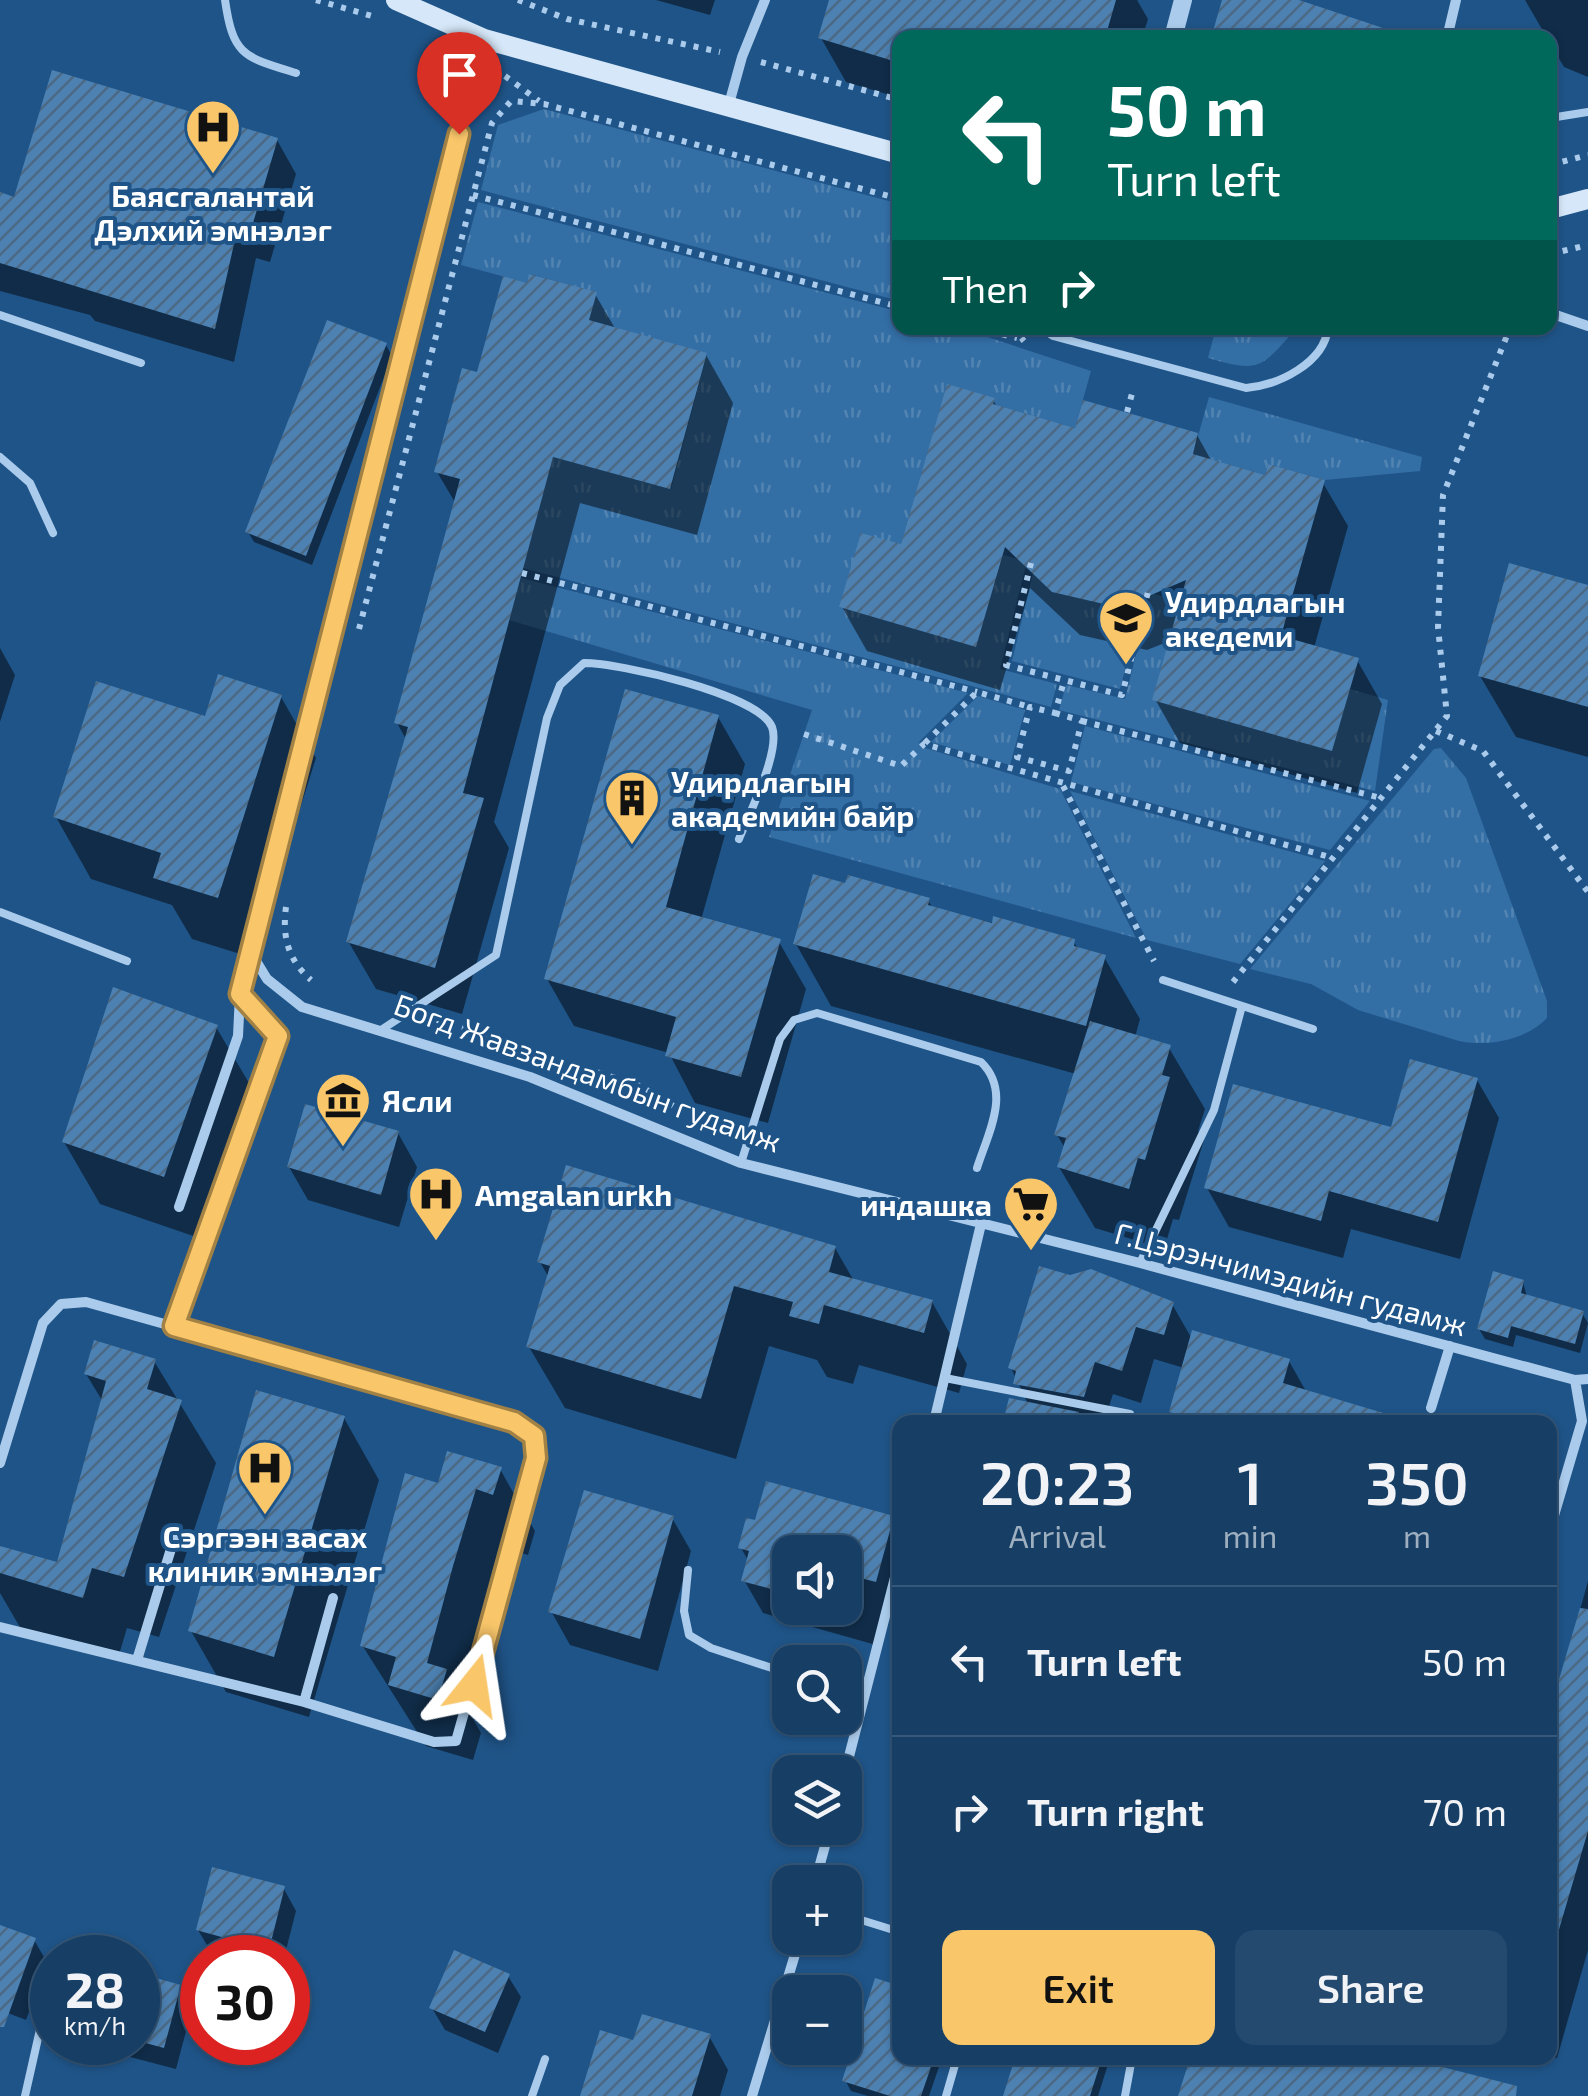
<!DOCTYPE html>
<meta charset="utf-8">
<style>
:root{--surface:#173f66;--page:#244a6f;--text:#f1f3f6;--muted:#9eafbf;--line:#36587a;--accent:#f9c66a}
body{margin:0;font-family:"Exo 2",sans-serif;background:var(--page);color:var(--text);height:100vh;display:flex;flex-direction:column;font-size:38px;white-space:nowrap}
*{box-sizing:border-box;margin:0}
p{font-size:32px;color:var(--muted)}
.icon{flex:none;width:55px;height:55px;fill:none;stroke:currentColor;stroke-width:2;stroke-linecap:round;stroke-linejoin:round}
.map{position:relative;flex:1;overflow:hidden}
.details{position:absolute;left:892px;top:1415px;width:665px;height:650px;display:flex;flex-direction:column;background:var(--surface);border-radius:20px;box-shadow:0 2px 8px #0004,0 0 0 2px var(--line)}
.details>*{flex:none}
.hud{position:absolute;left:892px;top:30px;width:665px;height:305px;border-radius:20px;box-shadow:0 2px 8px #0004,0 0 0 2px var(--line);background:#00695c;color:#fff;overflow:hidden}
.controls{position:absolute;left:772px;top:1535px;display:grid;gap:20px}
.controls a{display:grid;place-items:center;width:90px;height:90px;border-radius:20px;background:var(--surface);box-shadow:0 2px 8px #0004,0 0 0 2px var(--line);font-size:50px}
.speed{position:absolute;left:30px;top:1935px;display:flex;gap:20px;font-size:50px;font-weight:700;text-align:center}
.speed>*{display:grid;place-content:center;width:130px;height:130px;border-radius:50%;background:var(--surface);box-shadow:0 2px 8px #0004,0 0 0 2px var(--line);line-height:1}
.speed small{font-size:25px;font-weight:400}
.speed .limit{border:15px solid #d22;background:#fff;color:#111}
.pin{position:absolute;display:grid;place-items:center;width:85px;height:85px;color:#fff;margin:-102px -42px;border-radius:50% 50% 50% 0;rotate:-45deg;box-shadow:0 0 10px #0007}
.pin .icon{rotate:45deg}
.me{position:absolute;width:110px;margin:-55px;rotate:15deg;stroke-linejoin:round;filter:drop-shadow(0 0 8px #0008)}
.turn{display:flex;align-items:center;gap:35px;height:210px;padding:0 50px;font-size:45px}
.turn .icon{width:130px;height:130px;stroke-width:2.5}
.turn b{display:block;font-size:70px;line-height:85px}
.then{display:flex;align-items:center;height:95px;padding:0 50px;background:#0003;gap:20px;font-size:38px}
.eta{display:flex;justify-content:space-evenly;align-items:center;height:170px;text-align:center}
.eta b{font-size:60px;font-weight:600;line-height:70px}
.primary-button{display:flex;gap:20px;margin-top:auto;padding:20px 50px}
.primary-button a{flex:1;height:115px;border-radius:20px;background:var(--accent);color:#111;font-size:40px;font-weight:600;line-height:115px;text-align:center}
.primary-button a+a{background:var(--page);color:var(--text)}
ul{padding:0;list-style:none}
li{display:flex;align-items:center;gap:30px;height:150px;padding:0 50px;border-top:2px solid var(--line)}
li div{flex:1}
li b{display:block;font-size:38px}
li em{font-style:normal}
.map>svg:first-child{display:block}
.grass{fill:url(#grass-tufts)}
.shadow{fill:#0007;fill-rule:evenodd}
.building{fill:url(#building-hatch)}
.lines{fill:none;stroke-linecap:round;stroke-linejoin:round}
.path{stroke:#aacbeb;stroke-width:6;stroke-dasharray:5 8;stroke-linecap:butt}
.service{stroke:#aacbeb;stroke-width:8}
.minor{stroke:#aacbeb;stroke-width:10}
.tertiary{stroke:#aacbeb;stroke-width:18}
.secondary{stroke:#d5e7f8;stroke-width:20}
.route-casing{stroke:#a28145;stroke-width:25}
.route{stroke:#f9c66a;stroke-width:18}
.labels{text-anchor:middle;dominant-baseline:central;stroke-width:8;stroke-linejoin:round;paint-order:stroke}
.poi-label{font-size:30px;font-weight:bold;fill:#fff;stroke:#1f5488;text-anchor:start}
.street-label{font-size:30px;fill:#fff;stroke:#1f5488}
</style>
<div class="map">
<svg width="1588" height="2096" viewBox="0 0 1588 2096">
<defs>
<pattern id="grass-tufts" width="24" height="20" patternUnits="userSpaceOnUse" patternTransform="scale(2.5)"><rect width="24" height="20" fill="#336ea5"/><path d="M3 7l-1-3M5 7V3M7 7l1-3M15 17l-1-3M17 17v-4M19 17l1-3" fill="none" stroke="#5284b2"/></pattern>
<pattern id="building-hatch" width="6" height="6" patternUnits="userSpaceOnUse" patternTransform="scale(2.5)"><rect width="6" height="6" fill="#4c81b2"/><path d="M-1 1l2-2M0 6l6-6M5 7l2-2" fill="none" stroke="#4c6984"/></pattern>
</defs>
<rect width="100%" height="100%" fill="#1f5488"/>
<path class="grass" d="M 544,109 L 900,204 L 900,301 L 481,190 L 498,125 Z
M 478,202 L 900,312 L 900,328 L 960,328 L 1091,371 L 1075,428 L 993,404 L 994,398 L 947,385 L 901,544 L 839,607 L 976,647 L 1003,555 L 1027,561 L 1000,669 L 1057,684 L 1051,707 L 523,568 L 553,457 L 671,489 L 707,354 L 589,320 L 596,292 L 530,274 L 527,283 L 461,265 Z
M 1216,328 L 1297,328 C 1261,367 1262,374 1208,358 Z
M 1209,397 L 1422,457 L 1420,471 L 1325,480 L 1268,464 L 1265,475 L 1193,454 Z
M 1034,569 L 1053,592 L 1121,608 L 1144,596 L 1120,689 L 1012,661 Z
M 521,578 L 968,693 L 919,742 L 925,748 L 1060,789 L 1136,938 L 769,837 L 812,710 L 509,620 Z
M 1151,593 L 1180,601 L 1332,751 L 1350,689 L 1388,700 L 1375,791 L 1059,710 L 1066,685 L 1125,699 Z
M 978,696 L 1025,710 L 1010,765 L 931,742 Z
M 1085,726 L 1370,801 L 1330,850 L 1071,782 Z
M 1441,748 L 1466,778 L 1547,1001 L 1547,1018 C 1526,1040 1488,1047 1459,1041 L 1358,1010 L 1311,984 L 1250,969 L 1434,749 Z
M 1070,791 L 1325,861 L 1240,964 L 1147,940 Z"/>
<path class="shadow" d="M 656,0 L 715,0 L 710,15 Z
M 832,0 L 1137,0 L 1148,19 L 1142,38 L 900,38 L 900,98 L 846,82 L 821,38 Z
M 1525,0 L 1588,0 L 1588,77 L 1564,67 Z
M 277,140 L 296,174 L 270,262 L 256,258 L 234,362 L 95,321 L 90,315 L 0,291 L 0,195 L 16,200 Z
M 529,286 L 595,294 L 616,330 L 706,355 L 733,403 L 697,535 L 580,503 L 494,822 L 509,848 L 462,1014 L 376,989 L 348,941 L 407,741 L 397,723 L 456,504 L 437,472 L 479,375 Z
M 386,345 L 392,356 L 312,565 L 254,542 L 248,532 Z
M 993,400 L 998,408 L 1077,431 L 1197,435 L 1212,462 L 1267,478 L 1323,483 L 1348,526 L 1314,648 L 1357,660 L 1382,704 L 1357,793 L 1180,743 L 1155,699 L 1172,640 L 1147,650 L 1080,635 L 1030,588 L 1000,690 L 867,651 L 842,607 L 902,548 Z
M 1588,588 L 1588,757 L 1516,737 L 1480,676 Z
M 0,648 L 15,675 L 0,722 Z
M 281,697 L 316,758 L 253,958 L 192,939 L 172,905 L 91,879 L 56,817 L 207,719 Z
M 718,717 L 745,764 L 701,920 L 779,942 L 806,989 L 768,1123 L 695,1103 L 669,1053 L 574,1026 L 547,979 Z
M 928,900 L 933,909 L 1073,941 L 1079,950 L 1104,957 L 1140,1019 L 1135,1037 L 1169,1048 L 1205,1109 L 1198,1131 L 1204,1140 L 1179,1220 L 1173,1219 L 1164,1249 L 1095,1228 L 1059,1167 L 1065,1148 L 1057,1135 L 1076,1074 L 831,1006 L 796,944 Z
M 216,1027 L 252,1088 L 199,1238 L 100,1204 L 64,1142 Z
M 1477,1080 L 1499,1118 L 1460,1259 L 1351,1229 L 1343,1258 L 1229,1227 L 1207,1188 L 1393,1130 Z
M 398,1133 L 417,1167 L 399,1227 L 308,1200 L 289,1167 Z
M 835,1248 L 854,1281 L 932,1302 L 967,1364 L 959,1393 L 859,1365 L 853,1384 L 827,1377 L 817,1360 L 769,1346 L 736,1459 L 565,1408 L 529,1347 L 549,1278 L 540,1262 Z
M 1523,1282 L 1527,1297 L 1582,1313 L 1588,1323 L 1580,1353 L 1516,1335 L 1513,1347 L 1485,1339 L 1479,1329 Z
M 1172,1304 L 1192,1339 L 1289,1361 L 1307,1393 L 1404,1422 L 1178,1422 L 1171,1411 L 1184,1368 L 1154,1359 L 1141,1403 L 1113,1394 L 1104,1422 L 1006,1422 L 1011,1401 L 1028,1404 L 1011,1368 Z
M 154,1361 L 216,1463 L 159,1637 L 127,1628 L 118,1658 L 21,1629 L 0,1593 L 0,1549 L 59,1565 L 103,1402 L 86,1374 Z
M 344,1418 L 379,1480 L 309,1717 L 226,1692 L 191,1631 Z
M 500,1469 L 535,1531 L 528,1555 L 511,1550 L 466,1707 L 481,1733 L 473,1760 L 426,1746 L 362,1645 L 439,1486 Z
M 672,1518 L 691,1551 L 658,1671 L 570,1645 L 551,1611 Z
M 893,1519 L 900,1531 L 900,1594 L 894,1614 L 885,1612 L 876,1645 L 763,1613 L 744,1580 L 749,1562 L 741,1548 L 757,1523 ZM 790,1552 L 845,1552 L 845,1608 L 790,1608 Z
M 1588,1581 L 1588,1950 L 1557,2058 L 1550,2056 L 1550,1719 Z
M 900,1747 L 900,1769 L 896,1762 Z
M 284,1889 L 296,1911 L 284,1958 L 231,1958 L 211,1952 L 198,1930 Z
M 0,1928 L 34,1940 L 47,1962 L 26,2020 L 0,2010 Z
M 138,1976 L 179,1987 L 192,2009 L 176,2069 L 107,2051 L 102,2042 L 138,2042 Z
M 508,1976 L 521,1997 L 498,2053 L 445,2030 L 432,2008 Z
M 900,1988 L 900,2058 L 942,2058 L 929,2096 L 868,2096 L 851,2091 L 845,2080 Z
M 709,2036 L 728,2070 L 720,2096 L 582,2096 L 635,2043 Z
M 1018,2058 L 1110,2058 L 1098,2096 L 1006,2096 Z
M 1192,2058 L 1397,2058 L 1499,2084 L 1507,2096 L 1181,2096 Z"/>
<path class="building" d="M 829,0 L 1116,0 L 1105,38 L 900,38 L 900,63 L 818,38 Z
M 1222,0 L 1299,0 L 1395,32 L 1394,38 L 1211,38 Z
M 52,70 L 278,138 L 251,230 L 238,226 L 215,329 L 0,263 L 0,192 L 14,197 Z
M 529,274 L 597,292 L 589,320 L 707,353 L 670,489 L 553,457 L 463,793 L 484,798 L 435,968 L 346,942 L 408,727 L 394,723 L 460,479 L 434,472 L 462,368 L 477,372 L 503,276 L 527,283 Z
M 327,320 L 387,343 L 306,556 L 245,532 Z
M 947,384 L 995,398 L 993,404 L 1075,428 L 1083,400 L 1198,433 L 1193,454 L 1265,475 L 1268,464 L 1325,480 L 1281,636 L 1359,658 L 1332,751 L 1152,700 L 1186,580 L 1121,608 L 1052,592 L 1005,547 L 976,647 L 839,607 L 861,533 L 901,544 Z
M 1509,563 L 1588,585 L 1588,707 L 1478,676 Z
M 218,674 L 282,695 L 218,898 L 153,878 L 161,853 L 53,817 L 96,681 L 205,716 Z
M 625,689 L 719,715 L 666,907 L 781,939 L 741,1077 L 665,1056 L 676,1017 L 544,979 Z
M 813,874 L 845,883 L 848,875 L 930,898 L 928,905 L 992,923 L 993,916 L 1075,939 L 1074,946 L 1106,955 L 1086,1026 L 793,944 Z
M 113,987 L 218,1025 L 164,1177 L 62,1142 Z
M 1090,1021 L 1171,1045 L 1162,1075 L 1170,1077 L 1145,1160 L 1138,1158 L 1129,1189 L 1057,1167 L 1066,1138 L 1054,1135 Z
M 1410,1059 L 1478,1078 L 1438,1222 L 1329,1191 L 1321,1221 L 1204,1188 L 1233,1084 L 1391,1127 Z
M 305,1104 L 399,1131 L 381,1195 L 287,1167 Z
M 566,1165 L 836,1246 L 829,1272 L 933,1300 L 924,1333 L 824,1305 L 819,1324 L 789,1316 L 793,1302 L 734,1286 L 701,1399 L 526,1347 L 550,1266 L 537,1262 Z
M 1039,1266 L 1070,1275 L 1091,1269 L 1174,1302 L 1164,1335 L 1136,1327 L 1122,1371 L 1095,1362 L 1084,1397 L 1013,1384 L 1016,1371 L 1008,1368 Z
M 1493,1271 L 1524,1280 L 1521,1293 L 1584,1311 L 1575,1344 L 1511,1326 L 1508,1338 L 1477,1329 Z
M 1192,1330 L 1290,1359 L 1283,1383 L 1390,1415 L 1389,1422 L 1206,1422 L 1169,1412 Z
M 94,1340 L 156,1359 L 147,1389 L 182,1400 L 124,1577 L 92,1568 L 83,1598 L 0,1573 L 0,1546 L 57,1562 L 106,1381 L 84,1374 Z
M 256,1390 L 345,1416 L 274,1657 L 188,1631 Z
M 1009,1398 L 1079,1412 L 1076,1422 L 1003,1422 Z
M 447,1451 L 502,1467 L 493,1495 L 476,1489 L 453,1566 L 427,1663 L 447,1669 L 438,1700 L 388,1685 L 396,1657 L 360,1646 L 405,1473 L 438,1483 Z
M 766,1481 L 894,1516 L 876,1582 L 845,1574 L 845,1552 L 790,1552 L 790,1594 L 741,1581 L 749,1551 L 738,1548 L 746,1518 L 755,1520 Z
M 584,1490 L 674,1516 L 640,1639 L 548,1612 Z
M 1580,1608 L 1588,1609 L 1588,1831 L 1558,1933 L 1550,1931 L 1550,1710 Z
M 212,1867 L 285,1886 L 269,1950 L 196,1930 Z
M 0,1925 L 36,1938 L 4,2027 L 0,2027 Z
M 454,1950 L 510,1974 L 485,2032 L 429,2008 Z
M 138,1973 L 181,1985 L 164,2048 L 138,2041 Z
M 875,1978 L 900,1986 L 900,2058 L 934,2058 L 921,2096 L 890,2096 L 842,2081 Z
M 642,2014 L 711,2034 L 692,2096 L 580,2096 L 600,2030 L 633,2040 Z
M 1015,2058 L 1102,2058 L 1090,2096 L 1003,2096 Z
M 1190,2058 L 1407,2058 L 1517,2086 L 1516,2096 L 1178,2096 Z"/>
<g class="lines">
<path class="path" d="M 316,0 L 372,16
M 518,0 L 567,19 L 720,52
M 761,62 L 900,100
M 505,76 L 539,101
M 1550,165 L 1588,155
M 473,195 L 900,307
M 1550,254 L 1588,245
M 977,328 L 1017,338
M 1013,328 L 1024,341
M 1127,412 L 1133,390
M 1031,563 L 1006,665 L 1122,695 L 1148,592
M 522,573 L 977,692
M 359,629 L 492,123 L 511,101 L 544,104 L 900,199
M 1055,713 L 1082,721 L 1069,771 L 1017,757 L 1030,707 L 1055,713 L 1064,681
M 1082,721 L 1381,798
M 1436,731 L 1483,751 L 1588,892
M 804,734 L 901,766 L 924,744 L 1333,858
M 925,743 L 977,692 L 1030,707
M 1063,786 L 1154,961
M 286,907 C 282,937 288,960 311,980
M 1233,982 L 1447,716 L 1438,627 L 1443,495 L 1510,328
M 437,1020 L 640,1086 L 682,1111"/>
<path class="service" d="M 225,0 C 233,56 244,57 296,73
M 1550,118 L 1588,112
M 0,315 L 141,363
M 1042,328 L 1053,336 L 1246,388 C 1279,385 1324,363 1328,328
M 0,457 L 30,483 L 53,533
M 0,912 L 127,961
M 1163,980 L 1313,1029
M 381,1030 L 496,955 L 547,718 L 560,685 L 584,663 C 619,663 759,694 772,727 C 781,751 749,814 739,839
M 741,1163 L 780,1039 L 794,1020 L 817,1013 L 981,1062 C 1012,1092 988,1133 977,1168
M 1140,1263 L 1214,1110 L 1242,1006
M 945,1378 L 1130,1414
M 688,1570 L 684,1611 L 689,1635 L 711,1648 L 790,1674
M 845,1693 L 864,1699
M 845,1915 L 900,1932
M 25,2096 L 50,1985
M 532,2096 L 545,2059
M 946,2096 L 957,2058
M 1125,2096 L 1132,2058"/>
<path class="minor" d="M 1447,38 L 1456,0
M 484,39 L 253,930 L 256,961 L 267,979 L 302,1007 L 530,1077 L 741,1163 L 1140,1263 L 1575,1380 L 1588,1379
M 729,104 L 742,57 L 765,0
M 1550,313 L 1588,326
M 179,1207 L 238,1036 L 240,994 L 250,941
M 174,1326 L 278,1036 L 240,994
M 1431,1408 L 1450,1346
M 934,1422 L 981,1224
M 0,1463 L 43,1323 L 61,1304 L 86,1302 L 514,1422 L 534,1436 L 536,1458 L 456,1741 L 434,1742 L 304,1702 L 0,1627
M 1550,1529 L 1582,1421 L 1575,1380
M 137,1660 L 174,1539
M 304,1702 L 333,1598
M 845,1772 L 900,1558
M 815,1882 L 830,1828
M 752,2096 L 800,1938"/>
<path class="tertiary" d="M 1173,38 L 1183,0"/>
<path class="secondary" d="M 396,0 L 484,39 L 900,154
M 1550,209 L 1588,199"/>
</g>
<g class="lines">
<g class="route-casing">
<path id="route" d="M 459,134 L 240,994 L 278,1036 L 174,1326 L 514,1422 L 534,1436 L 536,1458 L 474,1685"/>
</g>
<use href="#route" class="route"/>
</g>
<defs>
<g id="hospital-pin" transform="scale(2.875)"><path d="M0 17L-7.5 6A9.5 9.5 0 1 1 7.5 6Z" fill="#f9c66a" stroke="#1f5488"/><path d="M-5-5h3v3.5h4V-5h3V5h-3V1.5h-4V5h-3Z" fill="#111"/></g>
<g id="university-pin" transform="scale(2.875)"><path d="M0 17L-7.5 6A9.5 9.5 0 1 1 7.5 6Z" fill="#f9c66a" stroke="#1f5488"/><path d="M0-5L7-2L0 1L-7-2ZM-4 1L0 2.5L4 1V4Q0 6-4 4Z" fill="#111"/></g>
<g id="building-pin" transform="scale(2.875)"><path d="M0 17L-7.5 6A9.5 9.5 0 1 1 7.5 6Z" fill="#f9c66a" stroke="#1f5488"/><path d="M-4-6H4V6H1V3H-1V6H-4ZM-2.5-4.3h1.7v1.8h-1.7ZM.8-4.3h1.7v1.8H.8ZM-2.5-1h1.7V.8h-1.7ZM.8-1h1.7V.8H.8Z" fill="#111"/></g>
<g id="museum-pin" transform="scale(2.875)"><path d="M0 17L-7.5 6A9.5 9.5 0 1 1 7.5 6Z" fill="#f9c66a" stroke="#1f5488"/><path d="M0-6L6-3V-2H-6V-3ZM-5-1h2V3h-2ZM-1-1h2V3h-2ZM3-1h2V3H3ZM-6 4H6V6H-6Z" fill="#111"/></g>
<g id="supermarket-pin" transform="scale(2.875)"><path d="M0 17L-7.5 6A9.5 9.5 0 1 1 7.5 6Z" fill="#f9c66a" stroke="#1f5488"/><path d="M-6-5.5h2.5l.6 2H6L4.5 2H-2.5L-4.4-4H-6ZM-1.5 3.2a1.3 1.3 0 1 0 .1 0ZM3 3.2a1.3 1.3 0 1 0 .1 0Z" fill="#111"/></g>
</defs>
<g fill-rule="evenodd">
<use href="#hospital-pin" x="213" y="127"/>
<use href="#university-pin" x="1126" y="618"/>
<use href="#building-pin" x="632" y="798"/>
<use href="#museum-pin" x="343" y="1100"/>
<use href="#hospital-pin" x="436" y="1194"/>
<use href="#supermarket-pin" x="1031" y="1204"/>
<use href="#hospital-pin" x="265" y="1468"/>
</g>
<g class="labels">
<g class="poi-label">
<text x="213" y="195" text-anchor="middle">Баясгалантай<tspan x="213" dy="34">Дэлхий эмнэлэг</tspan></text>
<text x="1165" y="601">Удирдлагын<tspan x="1165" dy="34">акедеми</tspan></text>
<text x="671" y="781">Удирдлагын<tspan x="671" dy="34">академийн байр</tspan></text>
<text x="382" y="1100">Ясли</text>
<text x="475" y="1194">Amgalan urkh</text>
<text x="992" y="1204" text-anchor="end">индашка</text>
<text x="265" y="1536" text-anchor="middle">Сэргээн засах<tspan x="265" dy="34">клиник эмнэлэг</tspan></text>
</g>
<g class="street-label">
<text transform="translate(588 1072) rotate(20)">Богд Жавзандамбын гудамж</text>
<text transform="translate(1291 1278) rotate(15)">Г.Цэрэнчимэдийн гудамж</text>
</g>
</g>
</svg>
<div class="controls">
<a><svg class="icon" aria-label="sound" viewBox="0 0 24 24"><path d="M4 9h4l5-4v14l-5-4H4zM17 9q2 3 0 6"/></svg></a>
<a><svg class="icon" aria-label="search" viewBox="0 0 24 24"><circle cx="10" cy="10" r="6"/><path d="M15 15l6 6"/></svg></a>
<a><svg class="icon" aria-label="layers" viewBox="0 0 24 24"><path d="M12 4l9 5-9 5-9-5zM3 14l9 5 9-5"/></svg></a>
<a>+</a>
<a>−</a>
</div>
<div class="speed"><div>28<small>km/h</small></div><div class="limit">30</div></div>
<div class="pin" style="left:459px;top:134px;background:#d93025"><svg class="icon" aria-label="arrive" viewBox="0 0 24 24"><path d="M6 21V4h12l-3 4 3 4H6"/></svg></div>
<svg class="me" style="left:474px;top:1685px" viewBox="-20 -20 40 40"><path d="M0-17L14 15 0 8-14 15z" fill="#f9c66a" stroke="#fff" stroke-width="4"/></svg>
<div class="hud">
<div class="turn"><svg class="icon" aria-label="left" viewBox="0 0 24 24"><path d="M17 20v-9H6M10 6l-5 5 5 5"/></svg><div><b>50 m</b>Turn left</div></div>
<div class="then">Then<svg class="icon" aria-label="right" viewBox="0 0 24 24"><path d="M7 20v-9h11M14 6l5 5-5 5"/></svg></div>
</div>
<section class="details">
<div class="eta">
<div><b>20:23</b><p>Arrival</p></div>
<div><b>1</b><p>min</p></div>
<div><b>350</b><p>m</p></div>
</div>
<ul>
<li><svg class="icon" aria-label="left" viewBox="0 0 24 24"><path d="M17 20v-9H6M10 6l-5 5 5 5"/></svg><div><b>Turn left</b></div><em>50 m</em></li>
<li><svg class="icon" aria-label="right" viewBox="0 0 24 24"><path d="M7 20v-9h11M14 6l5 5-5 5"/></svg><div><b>Turn right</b></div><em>70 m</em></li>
</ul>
<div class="primary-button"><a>Exit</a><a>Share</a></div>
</section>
</div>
